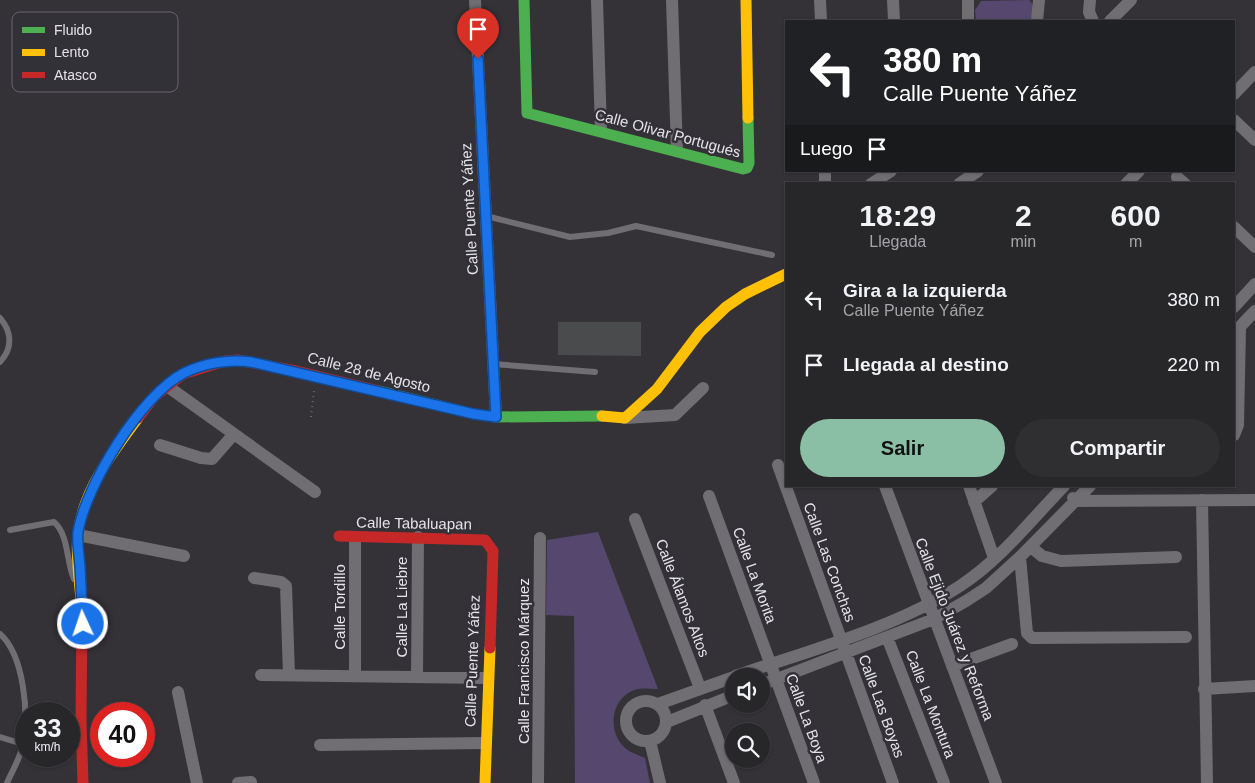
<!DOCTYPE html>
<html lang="es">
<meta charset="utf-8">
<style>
:root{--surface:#272629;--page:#2f2e31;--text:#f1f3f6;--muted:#a4a5a8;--line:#434346;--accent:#8abfa5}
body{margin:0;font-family:Arial,sans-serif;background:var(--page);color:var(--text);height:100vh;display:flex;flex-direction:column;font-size:19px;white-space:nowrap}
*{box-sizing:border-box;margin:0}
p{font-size:16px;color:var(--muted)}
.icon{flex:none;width:28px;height:28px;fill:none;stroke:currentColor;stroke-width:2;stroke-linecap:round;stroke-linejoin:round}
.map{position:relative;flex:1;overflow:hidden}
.side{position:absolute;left:785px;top:182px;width:450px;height:305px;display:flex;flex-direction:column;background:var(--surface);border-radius:0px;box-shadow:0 1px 4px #0004,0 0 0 1px var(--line)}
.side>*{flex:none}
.guide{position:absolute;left:785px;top:20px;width:450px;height:152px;border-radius:0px;box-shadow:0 1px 4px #0004,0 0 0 1px var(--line);background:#202124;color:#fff;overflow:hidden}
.tools{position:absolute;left:725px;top:668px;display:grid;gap:10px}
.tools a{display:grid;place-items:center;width:45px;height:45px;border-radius:50%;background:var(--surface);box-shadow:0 1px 4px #0004,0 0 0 1px var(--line);font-size:25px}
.speed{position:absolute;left:15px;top:702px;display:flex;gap:10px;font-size:25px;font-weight:700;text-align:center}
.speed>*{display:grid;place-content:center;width:65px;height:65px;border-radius:50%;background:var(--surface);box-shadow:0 1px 4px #0004,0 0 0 1px var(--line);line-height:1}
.speed small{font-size:12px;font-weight:400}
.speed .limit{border:8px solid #d22;background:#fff;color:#111}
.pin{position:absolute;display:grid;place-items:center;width:42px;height:42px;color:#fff;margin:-51px -21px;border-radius:50% 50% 50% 0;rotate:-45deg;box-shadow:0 0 5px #0007}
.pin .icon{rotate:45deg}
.me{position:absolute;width:55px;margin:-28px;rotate:357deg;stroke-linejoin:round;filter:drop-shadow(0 0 4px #0008)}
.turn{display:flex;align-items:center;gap:18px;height:105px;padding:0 15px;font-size:22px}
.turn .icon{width:65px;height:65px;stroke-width:2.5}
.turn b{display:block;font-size:35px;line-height:42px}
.then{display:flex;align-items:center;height:48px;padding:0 15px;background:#0003;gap:10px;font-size:19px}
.eta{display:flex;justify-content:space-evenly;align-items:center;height:85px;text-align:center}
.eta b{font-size:30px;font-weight:700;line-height:35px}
.cta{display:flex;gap:10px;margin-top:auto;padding:10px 15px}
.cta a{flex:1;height:58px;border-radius:30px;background:var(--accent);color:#111;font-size:20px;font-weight:700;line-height:58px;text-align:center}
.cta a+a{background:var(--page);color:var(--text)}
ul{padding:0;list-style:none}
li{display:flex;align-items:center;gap:15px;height:65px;padding:0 15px}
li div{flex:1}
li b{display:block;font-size:19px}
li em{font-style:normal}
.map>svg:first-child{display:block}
.green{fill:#55476d}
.building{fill:#4a4b4c}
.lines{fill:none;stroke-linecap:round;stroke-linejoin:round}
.path{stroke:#6b696f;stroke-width:2;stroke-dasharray:1 4;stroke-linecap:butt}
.lane{stroke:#706d73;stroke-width:6}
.street{stroke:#706d73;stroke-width:12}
.fast{stroke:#4caf50;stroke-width:11}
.slow{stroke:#ffc107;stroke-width:11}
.jam{stroke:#c62828;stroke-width:11}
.route-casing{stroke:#114b97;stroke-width:12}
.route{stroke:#1a73e8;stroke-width:9}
.labels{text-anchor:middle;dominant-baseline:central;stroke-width:5;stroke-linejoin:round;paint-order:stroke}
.street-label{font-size:15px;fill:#e5e3e8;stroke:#333138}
.key{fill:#333138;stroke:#68666d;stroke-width:1}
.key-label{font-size:14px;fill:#e5e3e8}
</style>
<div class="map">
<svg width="1255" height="783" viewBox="0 0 1255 783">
<rect width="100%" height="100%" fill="#343237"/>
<path class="green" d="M 1029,0 L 1035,7 L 1032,21 L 976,21 L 975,10 L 981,1 Z
M 598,532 L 658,689 C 651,689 644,688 638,689 C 612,695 606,729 624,747 C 629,752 638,755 645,758 L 650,783 L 575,783 L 574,616 L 546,615 L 547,540 Z"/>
<path class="building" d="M 558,322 L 641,322 L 641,356 L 558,355 Z"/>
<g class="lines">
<path class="path" d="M 311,417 L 314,391"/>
<path class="lane" d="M 486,216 L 570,237 L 608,233 L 636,226 L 772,255
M 0,318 C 12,332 13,348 0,362
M 493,364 L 595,372
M 10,530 L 54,522 C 69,535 66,561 74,579
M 0,634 C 24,655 29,714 23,744 C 21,757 12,771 7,783
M 0,737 L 23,744"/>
<path class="street" d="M 475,0 L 496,417
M 597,0 L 601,130
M 672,0 L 677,151
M 820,0 L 821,21
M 893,0 L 894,21
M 968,0 L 968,21
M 1090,0 L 1089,12 L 1093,21
M 1037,21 L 1039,0
M 1110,21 L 1131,0
M 1234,94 L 1255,72
M 1234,120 L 1255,140
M 825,171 L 825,184
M 1177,177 L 1185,184
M 871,184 L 891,171
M 959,184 L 978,171
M 1126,184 L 1139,171
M 1234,227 L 1255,247
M 1234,307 L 1255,284
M 1235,332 L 1255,311
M 167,386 L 315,492
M 625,418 L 675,415 L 703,388
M 1234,435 L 1238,425 L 1240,328
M 160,445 L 201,458 L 212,459 L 234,434
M 778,465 L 893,783
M 885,486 L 996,783
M 969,486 L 994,558
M 709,496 L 814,783
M 1073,498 L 1076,501 L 1255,500
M 1202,500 L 1207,783
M 974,502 L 992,486
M 635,519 L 700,688
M 78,535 L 184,556
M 355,537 L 355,676
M 1031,547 L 1042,556 L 1061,561 L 1176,557
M 1020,557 L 1027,633 L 1032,638 L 1186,637
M 254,578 L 281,582 L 286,586 L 289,675
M 887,637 L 944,783
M 952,666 L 1012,644
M 261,675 L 487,678
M 735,676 C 808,651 895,628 960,586 C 1000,560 1031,520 1064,486
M 417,677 L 418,537
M 761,685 L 934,619 L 966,601 L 986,588 L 1020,557 L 1090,486
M 1204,689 L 1255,686
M 178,692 L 197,783
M626 721a20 20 0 1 1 40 0a20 20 0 1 1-40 0Z
M 658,704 L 734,677
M 705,705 L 734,783
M 667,722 L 734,695
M 650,741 L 660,783
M 320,745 L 486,743
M 238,783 L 251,782
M 538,783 L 540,538"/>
<path class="fast" d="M 524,0 L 527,113 L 743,169 L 747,168 L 749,163 L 748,118
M 379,391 L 474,414 L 496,417 L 602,416"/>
<path class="slow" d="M 746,0 L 748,118
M 602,416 L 625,418 L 657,389 L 700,332 L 726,307 L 745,294 L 786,274
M 82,614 C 81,588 75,559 78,533 C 84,489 112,453 138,418
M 485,783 L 490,648"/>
<path class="jam" d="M 138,418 L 155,396 L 183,374 L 225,361 L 238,360 L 296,371 L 379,391
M 339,536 L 485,540 L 493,551 L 490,648
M 82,614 L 81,720 L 83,783"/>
</g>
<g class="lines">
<g class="route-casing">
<path id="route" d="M 83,624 C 82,604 81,585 80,566 C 79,555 77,543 78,532 C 86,485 141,395 184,373 C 204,363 229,359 251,362 L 474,414 L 496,417 L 478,59"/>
</g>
<use href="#route" class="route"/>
</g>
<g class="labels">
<g class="street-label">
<text transform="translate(668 133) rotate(15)">Calle Olivar Portugués</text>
<text transform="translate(469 209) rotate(-93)">Calle Puente Yáñez</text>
<text transform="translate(369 372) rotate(14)">Calle 28 de Agosto</text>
<text transform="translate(414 523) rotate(1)">Calle Tabaluapan</text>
<text transform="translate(830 562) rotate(70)">Calle Las Conchas</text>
<text transform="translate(755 575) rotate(70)">Calle La Morita</text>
<text transform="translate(683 598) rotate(69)">Calle Álamos Altos</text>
<text transform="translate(339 607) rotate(-90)">Calle Tordillo</text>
<text transform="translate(401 607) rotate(-90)">Calle La Liebre</text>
<text transform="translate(955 629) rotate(69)">Calle Ejido Juárez y Reforma</text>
<text transform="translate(472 661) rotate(-88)">Calle Puente Yáñez</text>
<text transform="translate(523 661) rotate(-90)">Calle Francisco Márquez</text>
<text transform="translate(931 704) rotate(69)">Calle La Montura</text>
<text transform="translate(882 706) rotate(70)">Calle Las Boyas</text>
<text transform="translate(807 718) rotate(70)">Calle La Boya</text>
</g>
</g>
<rect x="12" y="12" width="166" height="80" rx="8" class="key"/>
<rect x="22" y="27" width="23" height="6" fill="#4caf50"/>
<rect x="22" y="49" width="23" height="7" fill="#ffc107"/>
<rect x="22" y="72" width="23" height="6" fill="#c62828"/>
<g class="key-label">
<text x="54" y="35">Fluido</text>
<text x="54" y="57">Lento</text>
<text x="54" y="80">Atasco</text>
</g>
</svg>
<div class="tools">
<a><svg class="icon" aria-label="sound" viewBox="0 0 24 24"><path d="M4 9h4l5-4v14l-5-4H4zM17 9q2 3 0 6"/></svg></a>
<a><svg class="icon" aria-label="search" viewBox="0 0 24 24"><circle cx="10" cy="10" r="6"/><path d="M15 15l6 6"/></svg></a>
</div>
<div class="speed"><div>33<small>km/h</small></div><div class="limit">40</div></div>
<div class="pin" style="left:478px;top:59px;background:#d93025"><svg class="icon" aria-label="arrive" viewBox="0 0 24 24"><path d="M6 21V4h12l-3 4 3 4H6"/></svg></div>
<svg class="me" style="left:83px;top:624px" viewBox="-20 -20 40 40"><circle r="17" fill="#1a73e8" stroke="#fff" stroke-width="3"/><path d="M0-11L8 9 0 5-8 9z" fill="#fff"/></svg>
<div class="guide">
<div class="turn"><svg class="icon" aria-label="left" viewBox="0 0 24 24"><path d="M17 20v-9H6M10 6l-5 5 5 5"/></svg><div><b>380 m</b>Calle Puente Yáñez</div></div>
<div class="then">Luego<svg class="icon" aria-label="arrive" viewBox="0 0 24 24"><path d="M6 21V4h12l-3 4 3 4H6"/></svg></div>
</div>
<section class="side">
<div class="eta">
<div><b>18:29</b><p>Llegada</p></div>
<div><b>2</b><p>min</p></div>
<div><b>600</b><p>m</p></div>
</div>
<ul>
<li><svg class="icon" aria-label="left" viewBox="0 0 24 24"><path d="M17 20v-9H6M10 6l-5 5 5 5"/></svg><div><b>Gira a la izquierda</b><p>Calle Puente Yáñez</p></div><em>380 m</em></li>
<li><svg class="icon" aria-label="arrive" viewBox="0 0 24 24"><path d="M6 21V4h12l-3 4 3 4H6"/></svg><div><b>Llegada al destino</b></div><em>220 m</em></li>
</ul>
<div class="cta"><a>Salir</a><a>Compartir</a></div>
</section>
</div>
